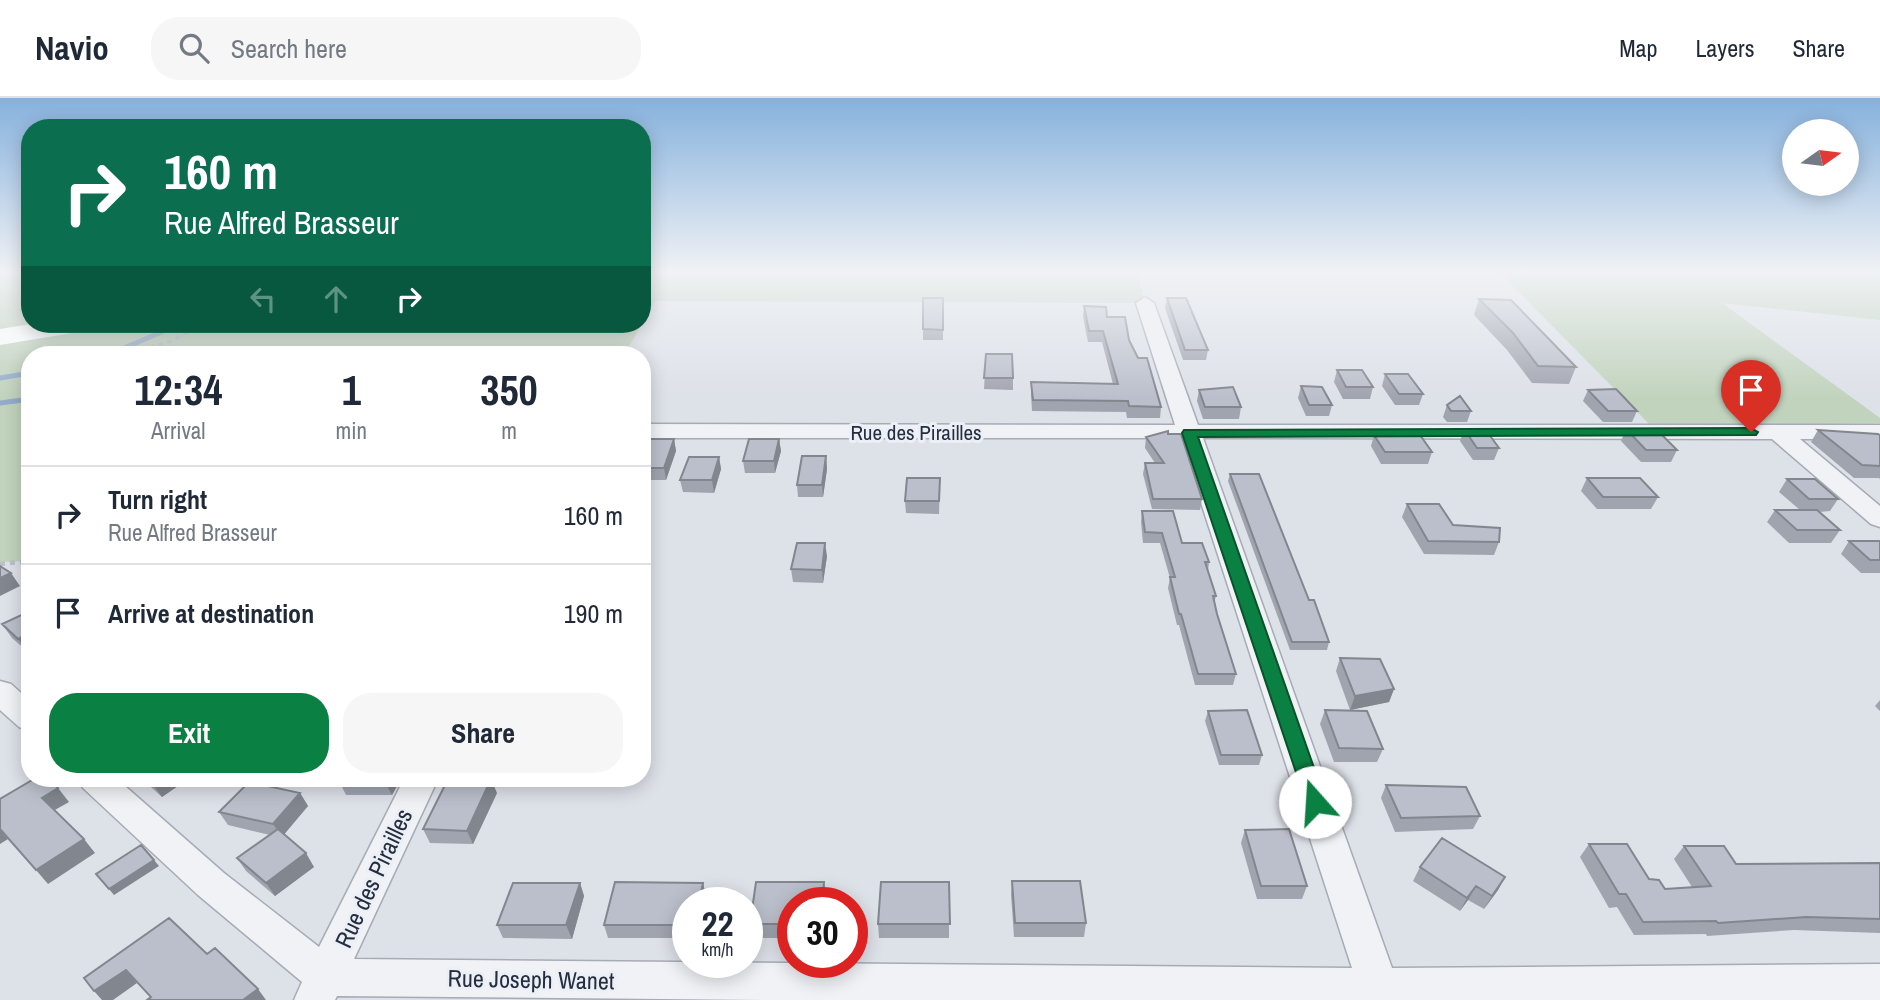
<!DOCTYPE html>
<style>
:root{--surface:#fff;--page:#f6f6f7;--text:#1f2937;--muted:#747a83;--line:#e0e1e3;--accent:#0b8043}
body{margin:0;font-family:"Archivo Narrow",sans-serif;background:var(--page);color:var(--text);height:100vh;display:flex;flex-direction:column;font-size:26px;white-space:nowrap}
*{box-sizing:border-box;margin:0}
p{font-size:23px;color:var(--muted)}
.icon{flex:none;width:38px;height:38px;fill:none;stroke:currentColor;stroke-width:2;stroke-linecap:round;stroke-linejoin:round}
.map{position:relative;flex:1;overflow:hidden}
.sheet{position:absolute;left:21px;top:248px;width:630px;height:441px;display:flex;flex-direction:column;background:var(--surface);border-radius:28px;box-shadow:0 4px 18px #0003}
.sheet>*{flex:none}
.banner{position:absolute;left:21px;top:21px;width:630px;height:214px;border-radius:28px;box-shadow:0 4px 18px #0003;background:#0b6e4f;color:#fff;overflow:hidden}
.needle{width:46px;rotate:76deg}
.fabs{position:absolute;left:1782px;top:21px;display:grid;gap:14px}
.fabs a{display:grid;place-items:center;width:77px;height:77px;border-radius:50%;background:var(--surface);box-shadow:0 4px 18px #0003;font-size:35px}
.speed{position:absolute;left:672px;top:789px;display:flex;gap:14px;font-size:35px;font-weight:700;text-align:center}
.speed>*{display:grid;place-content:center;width:91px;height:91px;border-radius:50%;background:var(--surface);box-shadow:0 4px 18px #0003;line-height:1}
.speed small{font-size:18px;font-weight:400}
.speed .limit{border:10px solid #d22;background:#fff;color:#111}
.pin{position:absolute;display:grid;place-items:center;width:60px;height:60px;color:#fff;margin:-72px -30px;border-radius:50% 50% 50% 0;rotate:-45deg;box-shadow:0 0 7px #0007}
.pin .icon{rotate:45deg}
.me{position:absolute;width:77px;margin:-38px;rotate:341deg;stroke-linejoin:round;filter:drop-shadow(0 0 5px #0008)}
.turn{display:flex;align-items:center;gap:24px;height:147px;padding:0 28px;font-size:32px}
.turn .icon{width:91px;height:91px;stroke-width:2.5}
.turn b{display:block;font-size:49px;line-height:60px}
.lanes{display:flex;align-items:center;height:66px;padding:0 28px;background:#0003;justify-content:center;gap:35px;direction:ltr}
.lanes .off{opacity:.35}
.eta{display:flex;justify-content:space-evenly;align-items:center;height:119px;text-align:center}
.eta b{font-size:42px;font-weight:800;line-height:49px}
.action{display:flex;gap:14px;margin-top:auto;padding:14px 28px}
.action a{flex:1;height:80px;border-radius:28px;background:var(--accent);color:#fff;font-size:28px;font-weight:800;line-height:80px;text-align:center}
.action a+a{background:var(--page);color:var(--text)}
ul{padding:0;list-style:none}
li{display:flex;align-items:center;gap:21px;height:98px;padding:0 28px;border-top:2px solid var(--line)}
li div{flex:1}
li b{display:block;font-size:26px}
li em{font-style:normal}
header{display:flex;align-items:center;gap:42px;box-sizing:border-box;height:98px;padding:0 35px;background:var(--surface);border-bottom:2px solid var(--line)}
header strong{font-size:33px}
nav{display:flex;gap:38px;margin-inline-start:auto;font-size:24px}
.search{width:490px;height:63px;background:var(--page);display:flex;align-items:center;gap:18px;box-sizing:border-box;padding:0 24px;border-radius:28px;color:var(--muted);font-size:26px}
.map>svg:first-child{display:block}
.green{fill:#c1d3bd}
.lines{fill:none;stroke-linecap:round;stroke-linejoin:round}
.stream{stroke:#94accc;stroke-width:5}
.street-casing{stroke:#a6abb6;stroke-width:3}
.path-far1{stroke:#bbbfc7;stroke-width:3.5;stroke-dasharray:4.5 4.5;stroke-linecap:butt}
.path{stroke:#bbbfc7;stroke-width:4.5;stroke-dasharray:5 5;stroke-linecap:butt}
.street{fill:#f0f2f6;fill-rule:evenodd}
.secondary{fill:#fff;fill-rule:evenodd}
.wall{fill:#a0a4af}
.shaded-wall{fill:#82868e}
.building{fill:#babfcb;stroke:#82868e;stroke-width:2}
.route{fill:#0b8043;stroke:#07532c;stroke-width:2}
.labels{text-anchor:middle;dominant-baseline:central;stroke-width:6;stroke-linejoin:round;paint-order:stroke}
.street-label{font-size:21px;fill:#252d40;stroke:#ecf0f6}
.near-street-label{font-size:24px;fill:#252d40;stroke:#ecf0f6}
</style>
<header>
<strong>Navio</strong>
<div class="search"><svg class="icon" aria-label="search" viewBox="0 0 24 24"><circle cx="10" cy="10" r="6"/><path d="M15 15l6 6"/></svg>Search here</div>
<nav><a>Map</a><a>Layers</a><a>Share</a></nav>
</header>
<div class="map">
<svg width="1880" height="902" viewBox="0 0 1880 902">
<rect width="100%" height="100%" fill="#dde1e8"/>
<path class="green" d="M 0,174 L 30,174 L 30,226 L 642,226 L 624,257 L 30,257 L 30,463 L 0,464 Z
M 642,174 L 1135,174 L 1145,205 L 655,203 L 642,225 Z
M 1499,174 L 1880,174 L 1880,222 L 1722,205 L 1880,320 L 1880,325 L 1652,329 Z"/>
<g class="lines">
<path class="stream" d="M 108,257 L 180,226
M 273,257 L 313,251 L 352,257
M 0,280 L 30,275
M 0,305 L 30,301"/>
<g class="street-casing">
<path id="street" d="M 1145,199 L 1154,205 L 1198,327 L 1880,327 L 1880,341 L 1800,341 L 1880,408 L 1880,429 L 1871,426 L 1772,341 L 1203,340 L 1392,870 L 1880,866 L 1880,902 L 766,902 L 337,898 L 335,902 L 294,902 L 302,884 L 198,797 L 83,690 L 78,681 L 117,681 L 224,775 L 319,849 L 404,681 L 438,681 L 354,861 L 1352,870 L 1180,340 L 642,340 L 642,326 L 1175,327 L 1136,205 Z
M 0,583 L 11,586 L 30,603 L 30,633 L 19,629 L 0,612 Z"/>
</g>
<path class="path-far1" d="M 1135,174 L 1141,193
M 124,257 L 172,243 L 200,226"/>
<path class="path" d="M 0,466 L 30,463"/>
<use href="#street" class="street"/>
<path class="secondary" d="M 31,226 L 91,226 L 87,232 L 78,234 L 0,247 L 0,231 Z"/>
</g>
<path class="wall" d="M 923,200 L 943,200 L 943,242 L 923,242 Z
M 1167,200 L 1208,252 L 1206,262 L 1183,262 L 1165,210 Z
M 1479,201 L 1576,269 L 1569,286 L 1532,285 L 1507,252 L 1474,217 Z
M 1084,208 L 1107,219 L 1129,242 L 1161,309 L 1160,320 L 1127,320 L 1126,314 L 1032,313 L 1031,296 L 1031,284 L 1113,286 L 1102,244 L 1088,244 L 1083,219 Z
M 986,256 L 1013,280 L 1013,292 L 984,291 Z
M 1337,272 L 1373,289 L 1370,301 L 1343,301 L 1334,284 Z
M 1385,276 L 1423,296 L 1419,307 L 1395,307 L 1382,288 Z
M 1301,288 L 1332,307 L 1329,318 L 1306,318 L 1298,300 Z
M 1199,292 L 1241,309 L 1239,321 L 1203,321 L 1197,303 Z
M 1588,292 L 1637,313 L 1632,324 L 1603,324 L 1583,303 Z
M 1447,307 L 1471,313 L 1467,324 L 1447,324 L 1443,319 Z
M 1464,331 L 1499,350 L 1494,362 L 1473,362 L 1460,343 Z
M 1626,331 L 1677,352 L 1671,364 L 1641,364 L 1621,343 Z
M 1818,332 L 1880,337 L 1880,381 L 1879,380 L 1854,380 L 1811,344 Z
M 1374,337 L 1432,354 L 1428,366 L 1381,366 L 1371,348 Z
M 1146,339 L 1202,401 L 1200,412 L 1152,411 L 1143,376 L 1145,365 L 1155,365 L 1145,350 Z
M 674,341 L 676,353 L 666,382 L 642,382 L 642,345 Z
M 779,341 L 781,353 L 775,375 L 745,375 L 743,363 Z
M 826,358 L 827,371 L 823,399 L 798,399 L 797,387 Z
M 719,359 L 721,371 L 714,395 L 683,394 L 680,382 Z
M 1230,376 L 1309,502 L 1329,544 L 1327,552 L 1290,552 L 1228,383 Z
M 940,380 L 939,416 L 906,415 L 905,403 Z
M 1587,380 L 1658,399 L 1651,411 L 1597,411 L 1581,393 Z
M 1787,381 L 1838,401 L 1830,413 L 1819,414 L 1840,432 L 1831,445 L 1789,445 L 1767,424 L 1775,412 L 1800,412 L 1779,394 Z
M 1407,406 L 1453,427 L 1499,444 L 1494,457 L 1424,456 L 1402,419 Z
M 1142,413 L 1209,464 L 1208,473 L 1216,498 L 1214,505 L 1236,576 L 1233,587 L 1195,587 L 1179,527 L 1177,527 L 1168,490 L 1170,480 L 1160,445 L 1143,445 L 1141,424 Z
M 1849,443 L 1880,443 L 1880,475 L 1861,475 L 1841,456 Z
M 827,458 L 823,485 L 793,484 L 791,471 Z
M 30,513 L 30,553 L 28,554 L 12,540 L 2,526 Z
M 1340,560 L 1394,591 L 1389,604 L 1350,612 L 1336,573 Z
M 1880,602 L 1880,613 L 1875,608 Z
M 1325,612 L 1383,651 L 1377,664 L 1334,664 L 1320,626 Z
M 1208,613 L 1262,657 L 1259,667 L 1219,667 L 1205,623 Z
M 142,681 L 188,681 L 162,699 Z
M 341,681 L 401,681 L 392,697 L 346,697 L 339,683 Z
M 1386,687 L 1480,718 L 1473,731 L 1395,734 L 1381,700 Z
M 300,695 L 308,708 L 284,736 L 314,769 L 275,798 L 246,773 L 237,760 L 270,737 L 228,727 L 219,714 Z
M 497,695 L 473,746 L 430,745 L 423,731 Z
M 1245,732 L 1307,788 L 1302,801 L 1257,801 L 1241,745 Z
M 1589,746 L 1665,791 L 1692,789 L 1674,761 L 1684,748 L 1736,766 L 1880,765 L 1880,835 L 1794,832 L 1707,838 L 1706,836 L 1634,837 L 1617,809 L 1609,810 L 1580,759 Z
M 1420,769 L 1505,779 L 1498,792 L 1484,811 L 1468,802 L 1460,813 L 1413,783 Z
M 1012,783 L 1086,825 L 1084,839 L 1014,839 L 1011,797 Z
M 824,784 L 826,798 L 793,805 L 793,840 L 752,840 L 750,826 Z
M 949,784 L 949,840 L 879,840 L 878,826 Z
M 580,785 L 584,798 L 572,841 L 503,840 L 497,827 Z
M 703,785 L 706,798 L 705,805 L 688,805 L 688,840 L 608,840 L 604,827 Z"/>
<path class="shaded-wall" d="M 674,341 L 676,353 L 666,382 L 664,370 Z
M 779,341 L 781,353 L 775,375 L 774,363 Z
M 826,358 L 827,371 L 823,399 L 822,387 Z
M 719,359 L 721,371 L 714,395 L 712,382 Z
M 825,445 L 827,458 L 823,485 L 822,472 Z
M 11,475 L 20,488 L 0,498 L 0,480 Z
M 30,535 L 30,553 L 28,554 L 18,541 Z
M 1394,591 L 1389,604 L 1350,612 L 1355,598 Z
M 159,681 L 188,681 L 162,699 L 152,685 Z
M 387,681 L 401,681 L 392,697 L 385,684 Z
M 491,681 L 497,695 L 473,746 L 467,733 Z
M 58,690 L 69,704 L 53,713 L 42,700 Z
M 300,695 L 308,708 L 282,739 L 273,726 Z
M 0,732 L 8,741 L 0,746 Z
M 84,741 L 95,755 L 48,786 L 36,772 Z
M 306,755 L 314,769 L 275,798 L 266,785 Z
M 154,762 L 159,768 L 114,797 L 109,791 Z
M 1505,779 L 1498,792 L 1484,811 L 1492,798 Z
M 824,784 L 826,798 L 825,805 L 822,805 Z
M 580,785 L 584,798 L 572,841 L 566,827 Z
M 703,785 L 706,798 L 705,805 L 699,805 Z
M 1476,788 L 1468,802 L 1460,813 L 1467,800 Z
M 126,872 L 137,885 L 113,902 L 102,902 L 94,893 Z
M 258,891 L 266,902 L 243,902 Z"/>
<path class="building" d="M 923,200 L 943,200 L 943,232 L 923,231 Z
M 1167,200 L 1186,200 L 1208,252 L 1185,252 Z
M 1479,201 L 1511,202 L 1576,269 L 1538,268 L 1513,235 Z
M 1084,208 L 1106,209 L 1107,219 L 1125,219 L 1129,242 L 1138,260 L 1147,260 L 1161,309 L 1129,308 L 1128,303 L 1033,302 L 1031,284 L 1118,286 L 1103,233 L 1089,233 Z
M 986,256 L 1012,256 L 1013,280 L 984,280 Z
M 1337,272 L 1362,272 L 1373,289 L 1346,289 Z
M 1385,276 L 1408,276 L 1423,296 L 1399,296 Z
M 1301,288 L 1322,289 L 1332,307 L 1309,307 Z
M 1233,289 L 1241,309 L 1205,309 L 1199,292 Z
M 1616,291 L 1637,313 L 1608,313 L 1588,292 Z
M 1460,298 L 1471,313 L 1451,313 L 1447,307 Z
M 1464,331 L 1485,331 L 1499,350 L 1477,350 Z
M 1626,331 L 1656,331 L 1677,352 L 1646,352 Z
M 1818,332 L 1878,336 L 1880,337 L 1880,368 L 1862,367 Z
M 1168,333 L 1168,336 L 1181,336 L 1202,401 L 1153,401 L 1145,365 L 1164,365 L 1146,339 Z
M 1374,337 L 1420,337 L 1432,354 L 1385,354 Z
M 644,341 L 674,341 L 664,370 L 642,370 L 642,345 Z
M 749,341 L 779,341 L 774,363 L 743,363 Z
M 802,358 L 826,358 L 822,387 L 797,387 Z
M 689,359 L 719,359 L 712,382 L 680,382 Z
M 1230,376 L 1259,376 L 1309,502 L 1314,502 L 1329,544 L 1292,544 Z
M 907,380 L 940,380 L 939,403 L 905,403 Z
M 1587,380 L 1640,380 L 1658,399 L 1603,399 Z
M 1787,381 L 1815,381 L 1838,401 L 1809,401 Z
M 1407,406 L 1439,406 L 1453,427 L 1500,430 L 1499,444 L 1428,443 Z
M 1775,412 L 1817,412 L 1840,432 L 1797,432 Z
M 1142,413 L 1173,413 L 1182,445 L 1202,445 L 1209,464 L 1205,464 L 1216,498 L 1213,498 L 1217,516 L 1236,576 L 1198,576 L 1181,516 L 1179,516 L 1170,479 L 1175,479 L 1162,435 L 1145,434 Z
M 1849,443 L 1880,443 L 1880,462 L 1870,462 Z
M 797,445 L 825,445 L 822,472 L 791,471 Z
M 0,468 L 11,475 L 0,480 Z
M 30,513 L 30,535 L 18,541 L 2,526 Z
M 1340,560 L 1380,561 L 1394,591 L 1355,598 Z
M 1247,612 L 1262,657 L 1221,657 L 1208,613 Z
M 1325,612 L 1367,613 L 1383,651 L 1339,650 Z
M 34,681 L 48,681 L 58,690 L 42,700 L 84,741 L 36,772 L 0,731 L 0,701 Z
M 147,681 L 159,681 L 152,685 Z
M 341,681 L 387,681 L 385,684 L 339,683 Z
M 448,681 L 491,681 L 467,733 L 423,731 Z
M 249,684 L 300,695 L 273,726 L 219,714 Z
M 1386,687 L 1466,689 L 1480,718 L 1401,720 Z
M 278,731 L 306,755 L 266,785 L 237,760 Z
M 1289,731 L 1307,788 L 1261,788 L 1245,732 Z
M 1442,740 L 1505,779 L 1492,798 L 1476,788 L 1467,800 L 1420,769 Z
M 1589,746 L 1627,746 L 1649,781 L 1659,782 L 1665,791 L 1711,788 L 1684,748 L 1724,748 L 1736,766 L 1880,765 L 1880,821 L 1806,819 L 1718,825 L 1716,823 L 1643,824 L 1626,796 L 1619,796 Z
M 141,747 L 154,762 L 109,791 L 96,776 Z
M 1012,783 L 1080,783 L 1086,825 L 1015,825 Z
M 615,784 L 703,785 L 699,805 L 688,805 L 688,827 L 604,827 Z
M 756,784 L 824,784 L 822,805 L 793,805 L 793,826 L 750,826 Z
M 881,784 L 949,784 L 950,826 L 878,826 Z
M 513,785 L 580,785 L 566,827 L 497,827 Z
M 169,820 L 207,856 L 215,850 L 258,891 L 243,902 L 147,902 L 151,899 L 126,872 L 94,893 L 84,880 Z"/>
<linearGradient id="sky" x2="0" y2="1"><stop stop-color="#86b1dd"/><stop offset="0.58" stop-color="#f0f2f5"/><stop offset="1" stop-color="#f0f2f5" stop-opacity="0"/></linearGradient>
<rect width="1880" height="300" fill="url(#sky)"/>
<path class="route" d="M 1751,330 L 1758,334 L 1756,337 L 1198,339 L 1326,704 L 1322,710 L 1315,712 L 1308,710 L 1182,335 L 1184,332 Z"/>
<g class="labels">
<g class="street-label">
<text x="916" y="334">Rue des Pirailles</text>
</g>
<g class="near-street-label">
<text transform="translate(373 780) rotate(-65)">Rue des Pirailles</text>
<text transform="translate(531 881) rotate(1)">Rue Joseph Wanet</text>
</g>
</g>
</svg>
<div class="fabs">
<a><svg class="needle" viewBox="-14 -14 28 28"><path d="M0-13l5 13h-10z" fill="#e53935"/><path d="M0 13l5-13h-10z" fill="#747a83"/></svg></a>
</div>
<div class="speed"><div>22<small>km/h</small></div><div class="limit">30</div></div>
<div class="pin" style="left:1751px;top:334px;background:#d93025"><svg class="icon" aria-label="arrive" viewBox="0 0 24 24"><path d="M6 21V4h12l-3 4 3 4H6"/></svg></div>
<svg class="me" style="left:1315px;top:704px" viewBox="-20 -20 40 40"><circle r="19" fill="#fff"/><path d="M0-13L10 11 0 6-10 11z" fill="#0b8043"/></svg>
<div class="banner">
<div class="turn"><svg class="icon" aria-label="right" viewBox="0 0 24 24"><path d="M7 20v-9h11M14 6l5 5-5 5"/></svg><div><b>160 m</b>Rue Alfred Brasseur</div></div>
<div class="lanes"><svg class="icon off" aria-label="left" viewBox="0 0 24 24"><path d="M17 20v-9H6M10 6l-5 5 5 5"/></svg><svg class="icon off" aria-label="ahead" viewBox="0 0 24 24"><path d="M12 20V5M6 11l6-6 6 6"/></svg><svg class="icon" aria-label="right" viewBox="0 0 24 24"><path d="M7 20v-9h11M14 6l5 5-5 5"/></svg></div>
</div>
<section class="sheet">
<div class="eta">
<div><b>12:34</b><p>Arrival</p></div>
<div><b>1</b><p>min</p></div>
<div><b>350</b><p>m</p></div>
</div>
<ul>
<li><svg class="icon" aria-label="right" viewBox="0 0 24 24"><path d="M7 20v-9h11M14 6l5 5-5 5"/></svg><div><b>Turn right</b><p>Rue Alfred Brasseur</p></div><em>160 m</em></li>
<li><svg class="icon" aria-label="arrive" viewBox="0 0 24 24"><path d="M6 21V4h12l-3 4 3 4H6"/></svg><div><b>Arrive at destination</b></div><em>190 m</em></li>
</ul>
<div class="action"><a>Exit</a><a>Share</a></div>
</section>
</div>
